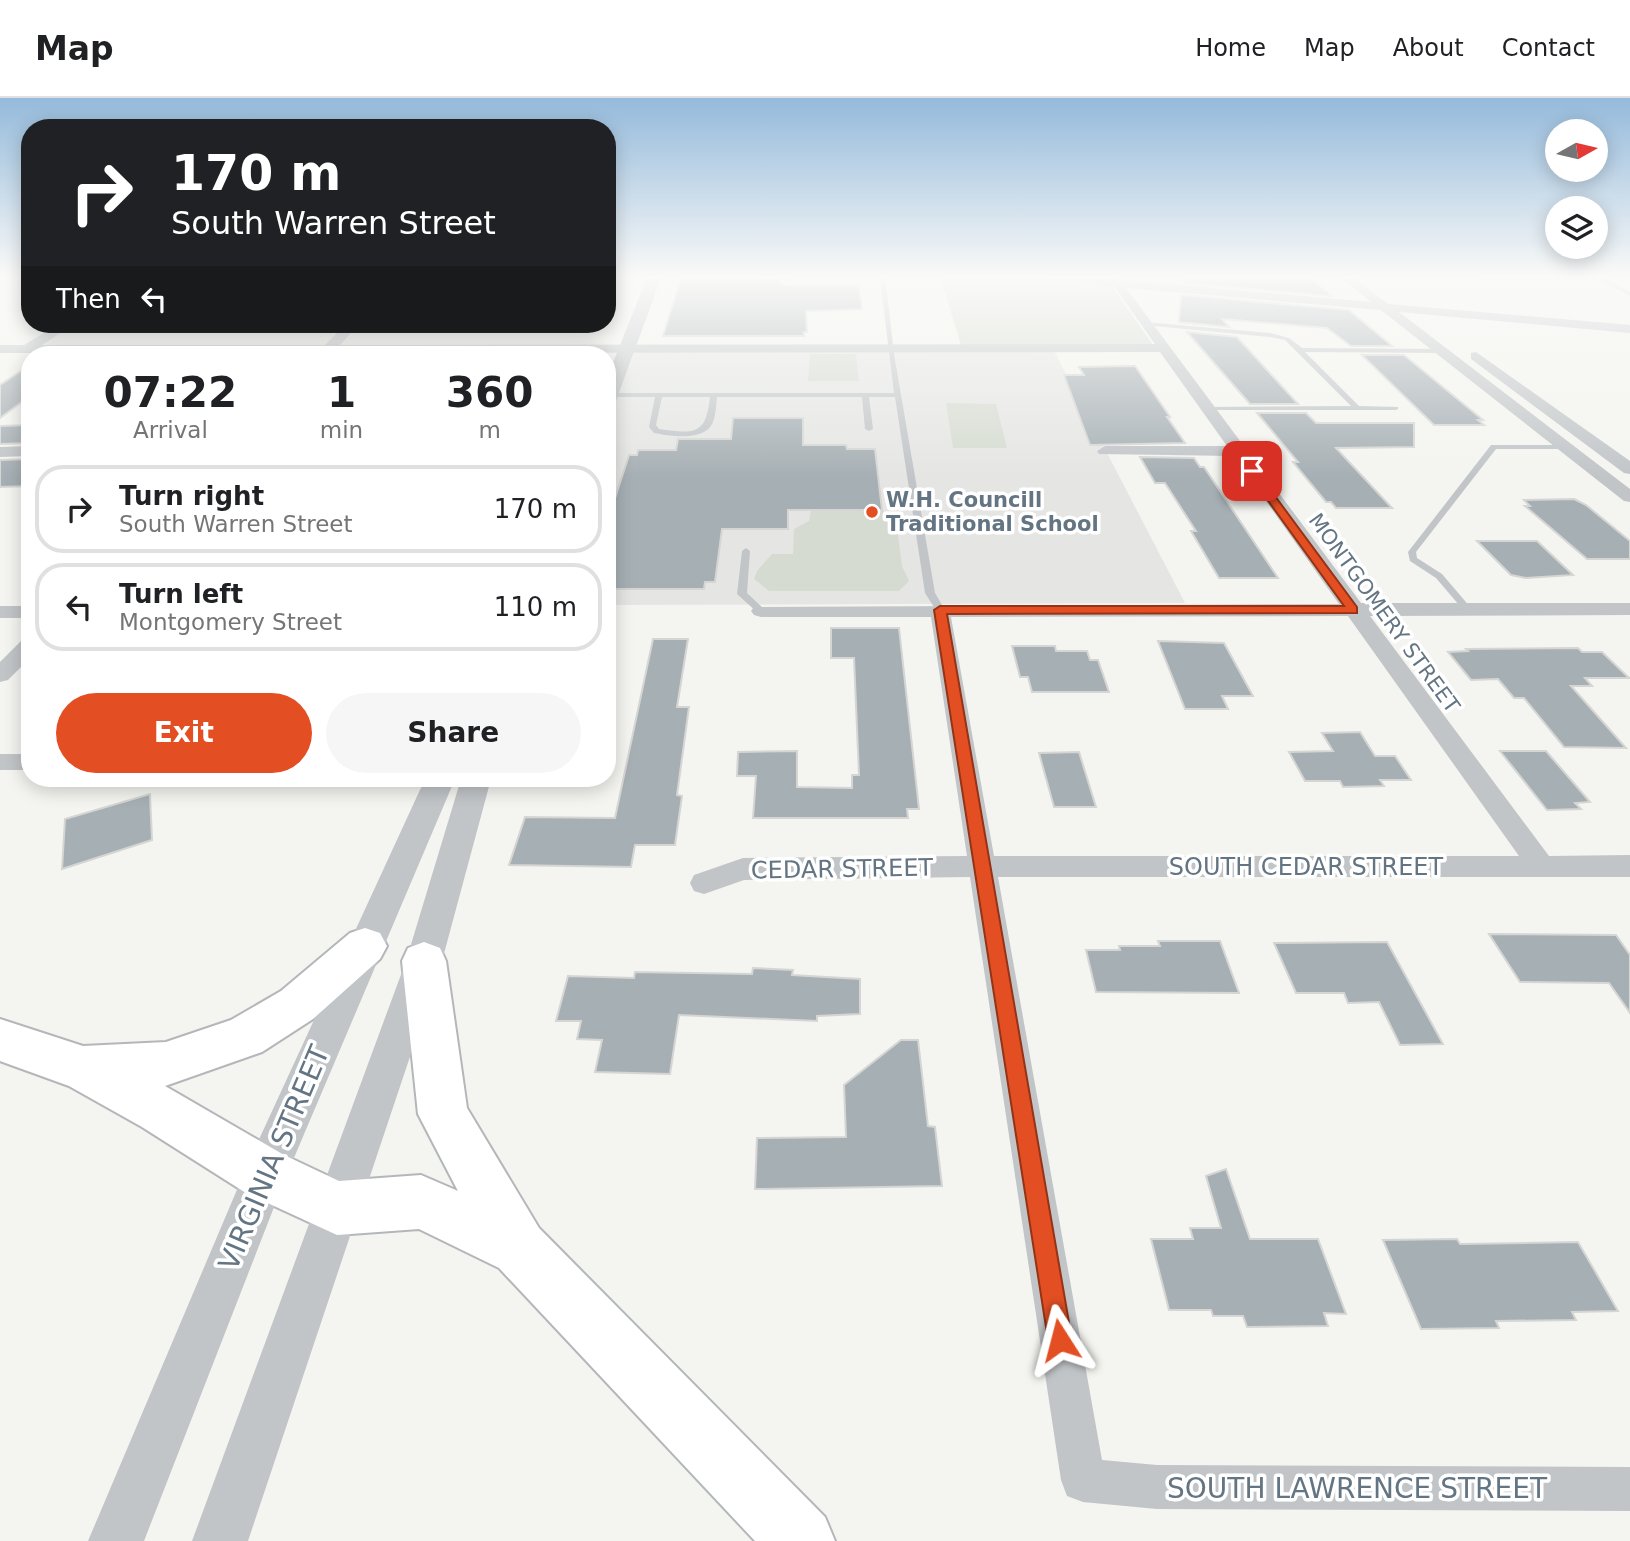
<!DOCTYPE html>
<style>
:root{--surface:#fff;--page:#f6f6f6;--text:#202124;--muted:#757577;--line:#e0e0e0;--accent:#e34f22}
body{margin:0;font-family:"DejaVu Sans",sans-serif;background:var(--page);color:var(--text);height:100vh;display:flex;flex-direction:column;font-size:26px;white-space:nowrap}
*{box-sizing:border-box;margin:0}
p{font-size:23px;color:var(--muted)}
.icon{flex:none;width:38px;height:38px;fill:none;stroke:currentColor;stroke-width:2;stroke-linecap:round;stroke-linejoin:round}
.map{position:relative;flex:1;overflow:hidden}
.drawer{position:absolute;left:21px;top:248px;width:595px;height:441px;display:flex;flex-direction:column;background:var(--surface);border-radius:28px;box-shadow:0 4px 18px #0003}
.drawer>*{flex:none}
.banner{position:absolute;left:21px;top:21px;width:595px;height:214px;border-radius:28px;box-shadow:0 4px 18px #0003;background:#202124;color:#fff;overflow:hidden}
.needle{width:46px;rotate:82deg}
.tools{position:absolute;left:1545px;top:21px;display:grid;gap:14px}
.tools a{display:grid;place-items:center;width:63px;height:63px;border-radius:50%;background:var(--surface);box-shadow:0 4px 18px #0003;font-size:35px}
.pin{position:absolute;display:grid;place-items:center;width:60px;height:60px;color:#fff;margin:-30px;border-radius:14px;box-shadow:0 4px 10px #0006}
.me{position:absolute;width:77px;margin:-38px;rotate:351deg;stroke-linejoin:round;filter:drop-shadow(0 0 5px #0008)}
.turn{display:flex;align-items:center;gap:24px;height:147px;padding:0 35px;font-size:32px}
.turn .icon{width:91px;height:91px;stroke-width:2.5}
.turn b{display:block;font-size:49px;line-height:60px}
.then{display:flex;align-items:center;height:66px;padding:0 35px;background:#0003;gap:14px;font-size:26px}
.eta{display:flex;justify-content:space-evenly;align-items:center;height:119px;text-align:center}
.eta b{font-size:42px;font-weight:700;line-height:49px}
.primary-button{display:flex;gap:14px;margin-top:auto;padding:14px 35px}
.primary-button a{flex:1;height:80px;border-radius:42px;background:var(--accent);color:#fff;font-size:28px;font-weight:700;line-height:80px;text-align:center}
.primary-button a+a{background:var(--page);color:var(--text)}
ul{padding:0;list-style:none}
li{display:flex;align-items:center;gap:21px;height:88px;margin:0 14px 10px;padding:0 21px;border:4px solid var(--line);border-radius:28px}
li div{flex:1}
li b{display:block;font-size:26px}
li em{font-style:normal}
header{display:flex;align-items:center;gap:42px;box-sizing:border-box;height:98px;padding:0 35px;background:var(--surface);border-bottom:2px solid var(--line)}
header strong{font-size:33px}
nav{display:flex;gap:38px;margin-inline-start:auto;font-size:24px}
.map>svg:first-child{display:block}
.built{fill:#e5e6e4}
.green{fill:#d5dbd1}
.building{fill:#a6afb4;stroke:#d5d6d3;stroke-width:2}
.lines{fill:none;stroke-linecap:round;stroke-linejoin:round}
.motorway-casing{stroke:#b4b7ba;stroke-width:4}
.service{fill:#c1c5c8;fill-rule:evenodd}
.minor{fill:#c1c5c8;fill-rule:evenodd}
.tertiary{fill:#c1c5c8;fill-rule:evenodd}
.motorway{fill:#fff;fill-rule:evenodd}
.route{fill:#e34f22;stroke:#943316;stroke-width:2}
.poi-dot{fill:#e34f22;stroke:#fff;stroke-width:2.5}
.labels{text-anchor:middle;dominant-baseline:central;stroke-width:7;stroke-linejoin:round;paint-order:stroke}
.far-poi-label{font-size:21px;font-weight:bold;fill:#637482;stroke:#fff;text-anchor:start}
.far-street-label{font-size:21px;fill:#637482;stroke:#fff}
.street-label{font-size:24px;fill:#637482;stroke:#fff}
.near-street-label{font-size:28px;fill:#637482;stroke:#fff}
</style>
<header>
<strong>Map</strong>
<nav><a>Home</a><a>Map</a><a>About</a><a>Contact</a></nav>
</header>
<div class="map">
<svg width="1630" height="1443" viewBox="0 0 1630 1443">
<rect width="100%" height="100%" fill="#f4f4f0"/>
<path class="built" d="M 1051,247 L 1185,505 L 607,507 L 607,323 L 637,248 Z"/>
<path class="green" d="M 994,177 L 1111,187 L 1153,247 L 961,247 L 940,178 Z
M 810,256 L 856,256 L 859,283 L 808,283 Z
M 946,305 L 996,306 L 1007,350 L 953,350 Z
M 811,412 L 882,412 L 896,422 L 902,468 L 909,483 L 899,493 L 769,493 L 754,481 L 757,473 L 772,456 L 793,456 L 794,431 L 809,423 Z"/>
<path class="building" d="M 682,177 L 761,177 L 761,180 L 781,181 L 781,186 L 786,187 L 859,187 L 862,211 L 806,213 L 807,234 L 804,234 L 804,238 L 663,238 Z
M 1182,177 L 1307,177 L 1332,198 L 1182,185 Z
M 1181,197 L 1349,212 L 1392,248 L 1351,248 L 1327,230 L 1222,221 L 1229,229 L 1179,224 Z
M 1187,234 L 1237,239 L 1298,306 L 1250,306 Z
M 1362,257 L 1404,257 L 1483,322 L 1478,322 L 1484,327 L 1434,327 Z
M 30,267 L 30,298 L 0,320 L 0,287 Z
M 1135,268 L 1170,319 L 1167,319 L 1185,345 L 1090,347 L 1064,277 L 1084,277 L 1079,269 Z
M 1257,315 L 1306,315 L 1316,325 L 1414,325 L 1414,349 L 1336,350 L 1392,410 L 1336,410 L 1331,404 L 1326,404 L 1293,364 L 1298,364 Z
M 733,320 L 803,320 L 803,347 L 846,347 L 847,351 L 875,351 L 882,412 L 788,412 L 788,431 L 722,431 L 715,484 L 705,484 L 704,491 L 607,491 L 607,425 L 629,357 L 637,357 L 638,352 L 676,352 L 678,341 L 731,341 Z
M 30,327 L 30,345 L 0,346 L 0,328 Z
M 1140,359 L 1194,360 L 1200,369 L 1204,369 L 1278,480 L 1219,480 L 1191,433 L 1196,433 L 1165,385 L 1155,385 Z
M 30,361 L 30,388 L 0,389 L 0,362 Z
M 1574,401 L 1586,407 L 1630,443 L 1630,461 L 1587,461 L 1525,408 L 1530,408 L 1524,402 Z
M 1477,443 L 1537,443 L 1573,477 L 1526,480 L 1511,477 Z
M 831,530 L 899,530 L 919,711 L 907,711 L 908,720 L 753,720 L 756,678 L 737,678 L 738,654 L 797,653 L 797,689 L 852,690 L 852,677 L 859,677 L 854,560 L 831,560 Z
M 653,541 L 688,541 L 677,609 L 689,609 L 677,697 L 682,698 L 675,747 L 635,747 L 631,769 L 509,767 L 525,719 L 615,720 Z
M 1158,543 L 1224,545 L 1253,598 L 1222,598 L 1228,611 L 1185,611 Z
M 1012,548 L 1055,548 L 1056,553 L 1087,553 L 1090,562 L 1098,562 L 1109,594 L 1032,594 L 1028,579 L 1020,579 Z
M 1578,550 L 1582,554 L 1602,554 L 1629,580 L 1585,580 L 1592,588 L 1571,588 L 1626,650 L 1564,649 L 1524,600 L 1514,600 L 1498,581 L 1471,582 L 1448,554 L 1468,553 L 1466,551 Z
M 1360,634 L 1375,658 L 1395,658 L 1411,682 L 1380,682 L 1384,688 L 1343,689 L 1340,683 L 1305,683 L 1289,654 L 1333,653 L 1322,635 Z
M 1500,653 L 1546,653 L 1590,704 L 1575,705 L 1581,711 L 1547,712 Z
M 1079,654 L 1096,709 L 1054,709 L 1039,655 Z
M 150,696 L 152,742 L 62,771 L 65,721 Z
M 1489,836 L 1616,837 L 1630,857 L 1630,915 L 1609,885 L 1520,884 Z
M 1158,843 L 1220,843 L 1239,895 L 1096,894 L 1086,852 L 1120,852 L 1119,848 L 1160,848 Z
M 1387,844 L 1443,946 L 1400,947 L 1379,904 L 1348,905 L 1344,895 L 1296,895 L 1274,845 Z
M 753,870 L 793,872 L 792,877 L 860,881 L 860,916 L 817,918 L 817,923 L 679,917 L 670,976 L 595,974 L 602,942 L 577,941 L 581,923 L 556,923 L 568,878 L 634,880 L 635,874 L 752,876 Z
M 901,942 L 918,942 L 928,1028 L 935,1029 L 942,1088 L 755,1091 L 757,1040 L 846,1039 L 844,987 Z
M 1226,1071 L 1250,1141 L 1318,1141 L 1346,1216 L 1324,1215 L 1328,1228 L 1247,1229 L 1243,1218 L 1213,1218 L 1211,1212 L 1169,1212 L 1151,1141 L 1193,1141 L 1190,1130 L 1221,1130 L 1206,1078 Z
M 1457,1141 L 1460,1146 L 1578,1144 L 1618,1213 L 1572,1214 L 1576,1222 L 1496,1223 L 1499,1230 L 1421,1231 L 1383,1142 Z"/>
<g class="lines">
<g class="motorway-casing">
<path id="motorway" d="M 365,830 L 380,835 L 387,848 L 380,861 L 313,921 L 262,954 L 165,988 L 284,1057 L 339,1083 L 421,1077 L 458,1093 L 418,1016 L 402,863 L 408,850 L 424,844 L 440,850 L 446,863 L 467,1010 L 539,1130 L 825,1419 L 835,1443 L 755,1443 L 499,1170 L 419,1131 L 337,1137 L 246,1095 L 142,1029 L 69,988 L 0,963 L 0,921 L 83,948 L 166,944 L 231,922 L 281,893 L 350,835 Z"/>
</g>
<path class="service" d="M 786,177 L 791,177 L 786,184 L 783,182 Z
M 861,177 L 885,177 L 894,256 L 935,495 L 945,512 L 940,515 L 937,514 L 925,495 L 895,299 L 869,299 L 873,331 L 869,333 L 865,331 L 862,299 L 717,299 C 716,308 716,320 711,328 C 700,343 670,338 654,335 L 649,329 L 655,299 L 607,299 L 609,295 L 894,295 L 880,180 ZM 662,299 L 710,299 C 706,337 695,336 659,331 L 656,327 Z
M 1368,177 L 1601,177 L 1630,194 L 1630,198 L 1600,182 L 1368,181 L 1365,179 Z
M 1145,224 L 1270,235 L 1289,240 L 1302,250 L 1441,251 L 1444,253 L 1441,255 L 1305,254 L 1359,308 L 1398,309 L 1398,311 L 1396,312 L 1206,312 L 1204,311 L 1204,309 L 1351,308 L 1285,242 L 1270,239 L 1143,227 Z
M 1491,347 L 1565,347 L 1569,349 L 1565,351 L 1496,351 L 1416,454 L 1417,460 L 1442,476 L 1471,510 L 1473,512 L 1468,515 L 1465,514 L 1436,480 L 1410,463 L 1408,454 Z
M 746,450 L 750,453 L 747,495 L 764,511 L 764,515 L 758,515 L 737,496 L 742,453 Z"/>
<path class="minor" d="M 1019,177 L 1068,177 L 1371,204 L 1338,177 L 1351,177 L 1388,206 L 1630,227 L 1630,235 L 1399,214 L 1630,391 L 1630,404 L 1624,403 L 1381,212 L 1126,190 L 1361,505 L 1630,505 L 1630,517 L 1370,518 L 1549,758 L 1630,757 L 1630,779 L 998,779 L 1102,1362 L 1157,1367 L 1630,1369 L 1630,1413 L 1157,1411 L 1083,1404 L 1067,1398 L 1061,1382 L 970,779 L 744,782 L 704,796 L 694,793 L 690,785 L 694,777 L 743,760 L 967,758 L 931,519 L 761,519 L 754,517 L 751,513 L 754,509 L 1339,506 L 1234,358 L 1099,356 L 1097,353 L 1105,348 L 1227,348 L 1160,254 L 332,255 L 329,257 L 315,257 L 317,255 L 0,255 L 0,247 L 24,247 L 59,226 L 74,226 L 42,247 L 325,247 L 346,226 L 359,226 L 340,247 L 1155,246 L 1114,188 L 1024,180 ZM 1348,518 L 1519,758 L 994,758 L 951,519 Z
M 1476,254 L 1630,363 L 1630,376 L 1624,375 L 1471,261 L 1471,255 Z
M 30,348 L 30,358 L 0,359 L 0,349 Z
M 0,508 L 30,508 L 30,520 L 0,520 Z
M 30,541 L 30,560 L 8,582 L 0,584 L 0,564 L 22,542 Z
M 0,656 L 30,656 L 30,672 L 0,672 Z"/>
<path class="tertiary" d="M 648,177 L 662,177 L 616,303 L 607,308 L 607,280 Z
M 425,681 L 455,681 L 285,1081 L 144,1443 L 88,1443 L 250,1061 Z
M 461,681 L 491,681 L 442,863 L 248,1443 L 192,1443 L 406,863 Z"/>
<use href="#motorway" class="motorway"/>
</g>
<linearGradient id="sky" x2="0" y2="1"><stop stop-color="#94badb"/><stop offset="0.47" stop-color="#fafaf8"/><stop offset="1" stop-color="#fafaf8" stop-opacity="0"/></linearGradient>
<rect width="1630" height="380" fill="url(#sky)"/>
<path class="route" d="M 1248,371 L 1255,371 L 1357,509 L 1357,515 L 947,516 L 1072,1242 L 1069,1251 L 1060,1254 L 1051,1251 L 1048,1242 L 934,512 L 940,508 L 1344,508 L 1248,375 Z"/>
<circle class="poi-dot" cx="872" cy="414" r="7"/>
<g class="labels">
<g class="far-poi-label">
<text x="886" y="402">W.H. Councill<tspan x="886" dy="24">Traditional School</tspan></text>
</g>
<g class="far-street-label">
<text transform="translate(1384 515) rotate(54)">MONTGOMERY STREET</text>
</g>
<g class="street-label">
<text x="1306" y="769">SOUTH CEDAR STREET</text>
<text transform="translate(842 771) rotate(-1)">CEDAR STREET</text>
</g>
<g class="near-street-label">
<text transform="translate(274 1060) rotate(-67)">VIRGINIA STREET</text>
<text x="1357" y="1390">SOUTH LAWRENCE STREET</text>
</g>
</g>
</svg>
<div class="tools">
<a><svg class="needle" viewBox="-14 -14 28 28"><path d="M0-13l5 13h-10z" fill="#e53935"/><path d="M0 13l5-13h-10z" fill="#757577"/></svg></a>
<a><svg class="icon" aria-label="layers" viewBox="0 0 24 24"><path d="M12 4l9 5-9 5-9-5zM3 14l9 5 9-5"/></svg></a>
</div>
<div class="pin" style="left:1252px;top:373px;background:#d93025"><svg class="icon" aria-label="arrive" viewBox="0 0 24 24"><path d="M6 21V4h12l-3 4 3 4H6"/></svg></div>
<svg class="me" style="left:1060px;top:1242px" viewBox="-20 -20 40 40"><path d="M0-17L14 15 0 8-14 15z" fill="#e34f22" stroke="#fff" stroke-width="4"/></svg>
<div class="banner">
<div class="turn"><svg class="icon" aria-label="right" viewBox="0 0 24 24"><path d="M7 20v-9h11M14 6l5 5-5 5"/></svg><div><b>170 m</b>South Warren Street</div></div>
<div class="then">Then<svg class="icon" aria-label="left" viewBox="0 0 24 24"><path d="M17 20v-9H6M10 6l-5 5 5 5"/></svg></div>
</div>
<section class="drawer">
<div class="eta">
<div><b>07:22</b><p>Arrival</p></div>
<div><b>1</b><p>min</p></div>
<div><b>360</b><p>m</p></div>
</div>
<ul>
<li><svg class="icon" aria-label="right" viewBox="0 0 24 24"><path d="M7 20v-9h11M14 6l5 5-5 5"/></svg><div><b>Turn right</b><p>South Warren Street</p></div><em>170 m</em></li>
<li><svg class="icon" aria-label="left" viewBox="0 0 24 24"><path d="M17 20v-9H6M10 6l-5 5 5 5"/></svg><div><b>Turn left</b><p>Montgomery Street</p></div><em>110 m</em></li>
</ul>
<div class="primary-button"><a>Exit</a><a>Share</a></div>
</section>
</div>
